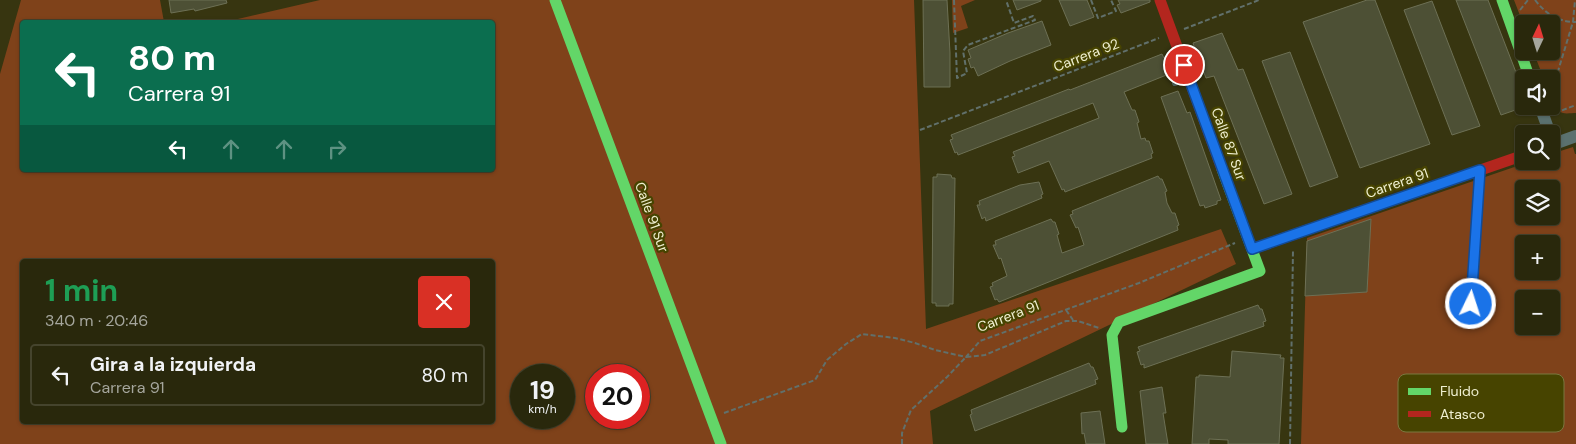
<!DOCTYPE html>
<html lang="es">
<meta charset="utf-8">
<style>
:root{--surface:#29280c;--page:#35341a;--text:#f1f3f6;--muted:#a5a69d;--line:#45442d}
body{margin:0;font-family:"DM Sans",sans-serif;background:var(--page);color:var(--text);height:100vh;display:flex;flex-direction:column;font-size:19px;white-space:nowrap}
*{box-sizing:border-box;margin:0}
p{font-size:16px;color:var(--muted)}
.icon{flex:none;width:28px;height:28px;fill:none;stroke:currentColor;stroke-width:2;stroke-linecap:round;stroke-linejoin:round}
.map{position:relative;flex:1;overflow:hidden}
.panel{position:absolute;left:20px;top:259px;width:475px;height:165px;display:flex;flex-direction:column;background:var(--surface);border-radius:5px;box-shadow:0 1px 4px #0004,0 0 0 1px var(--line)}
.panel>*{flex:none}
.hud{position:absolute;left:20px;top:20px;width:475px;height:152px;border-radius:5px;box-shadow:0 1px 4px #0004,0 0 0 1px var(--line);background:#0b6e4f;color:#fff;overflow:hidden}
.needle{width:32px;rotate:4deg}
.buttons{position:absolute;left:1515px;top:15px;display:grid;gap:10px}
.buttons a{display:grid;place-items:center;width:45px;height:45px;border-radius:5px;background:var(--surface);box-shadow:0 1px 4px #0004,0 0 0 1px var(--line);font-size:25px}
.speed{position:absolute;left:510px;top:364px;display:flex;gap:10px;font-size:25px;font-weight:700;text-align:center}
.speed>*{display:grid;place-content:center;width:65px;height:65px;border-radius:50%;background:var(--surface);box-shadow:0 1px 4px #0004,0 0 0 1px var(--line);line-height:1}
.speed small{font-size:12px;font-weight:400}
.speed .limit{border:8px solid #d22;background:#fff;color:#111}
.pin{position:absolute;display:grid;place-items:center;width:42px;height:42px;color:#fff;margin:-21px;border:2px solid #fff;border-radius:50%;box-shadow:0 1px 5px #0007}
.me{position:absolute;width:55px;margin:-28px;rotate:4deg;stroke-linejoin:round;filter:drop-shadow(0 0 4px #0008)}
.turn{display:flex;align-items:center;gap:18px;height:105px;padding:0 25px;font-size:22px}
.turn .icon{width:65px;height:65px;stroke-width:2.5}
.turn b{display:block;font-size:35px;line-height:42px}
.lanes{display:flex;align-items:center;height:48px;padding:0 25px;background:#0003;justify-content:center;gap:25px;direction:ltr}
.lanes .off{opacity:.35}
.round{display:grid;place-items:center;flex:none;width:52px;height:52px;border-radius:5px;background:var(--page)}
.headline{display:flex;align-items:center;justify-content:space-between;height:85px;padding:0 25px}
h1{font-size:30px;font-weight:700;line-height:38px;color:#1e9e55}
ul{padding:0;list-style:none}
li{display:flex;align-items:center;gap:15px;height:62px;margin:0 10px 8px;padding:0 15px;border:2px solid var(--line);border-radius:5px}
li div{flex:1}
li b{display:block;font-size:19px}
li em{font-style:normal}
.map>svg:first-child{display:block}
.green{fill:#7f421a;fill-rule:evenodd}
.building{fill:#4d5035;stroke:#6d7055}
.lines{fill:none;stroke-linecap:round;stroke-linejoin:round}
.path{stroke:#61706b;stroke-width:2;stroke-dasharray:5 2.5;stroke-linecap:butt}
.lane{stroke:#5b716f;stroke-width:6}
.street{stroke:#5b716f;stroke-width:12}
.fast{stroke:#63d668;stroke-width:11}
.jam{stroke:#b3261e;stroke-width:11}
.route-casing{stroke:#114b97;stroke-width:12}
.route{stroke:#1a73e8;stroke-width:9}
.labels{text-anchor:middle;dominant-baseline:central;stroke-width:4.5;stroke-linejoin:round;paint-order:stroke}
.street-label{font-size:14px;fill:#f0f0d1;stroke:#474400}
.key{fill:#474400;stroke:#7a783f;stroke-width:1}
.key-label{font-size:14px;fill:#f0f0d1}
</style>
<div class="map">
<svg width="1576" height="444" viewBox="0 0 1576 444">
<rect width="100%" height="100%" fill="#373510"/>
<path class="green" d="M 21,0 L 160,0 L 164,22 L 22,22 L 22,170 L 492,170 L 492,22 L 225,22 L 320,0 L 914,0 L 926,329 L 1221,229 L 1236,264 L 930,411 L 933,444 L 0,444 L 0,74 ZM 22,261 L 492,261 L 492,421 L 22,421 ZM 521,375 L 564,375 L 564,418 L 521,418 ZM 596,375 L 639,375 L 639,418 L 596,418 Z
M 952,0 L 975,0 L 961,6 L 968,28 L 953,33 Z
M 1514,0 L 1576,0 L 1576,113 C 1572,113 1566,114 1563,113 C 1549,109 1551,90 1551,79 L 1544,79 L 1533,51 L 1551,51 L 1551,24 L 1524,24 L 1524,26 Z
M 1573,147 L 1575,154 L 1576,154 L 1576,444 L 1301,444 L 1307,238 L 1532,161 L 1551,161 L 1551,154 ZM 1524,189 L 1551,189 L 1551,216 L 1524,216 ZM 1524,244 L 1551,244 L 1551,271 L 1524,271 ZM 1524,299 L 1551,299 L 1551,326 L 1524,326 Z"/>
<path class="building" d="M 169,0 L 226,0 L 227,3 L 195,11 L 194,9 L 171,13 Z
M 923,0 L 947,0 L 950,53 L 950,87 L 924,87 Z
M 1013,0 L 1041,0 L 1041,1 L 1017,10 Z
M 1059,0 L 1087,0 L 1094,17 L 1070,26 Z
M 1118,0 L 1150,0 L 1150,2 L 1121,13 L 1117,5 L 1120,4 Z
M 1367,0 L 1375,0 L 1430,144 L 1360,168 L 1303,22 Z
M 1456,0 L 1488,0 L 1524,93 L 1524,107 L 1501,115 Z
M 1432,1 L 1480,126 L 1452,135 L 1404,10 Z
M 1042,21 L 1051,45 L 1010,61 L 978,76 L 974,67 L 971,68 L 968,59 L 971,58 L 968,50 L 1008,33 Z
M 1222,33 L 1238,70 L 1243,69 L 1292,194 L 1264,204 L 1214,76 L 1206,78 L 1201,65 L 1204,61 L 1203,58 L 1200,55 L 1197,55 L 1193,43 Z
M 1290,52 L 1338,177 L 1310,187 L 1262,61 Z
M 1162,54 L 1164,58 L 1166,58 L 1170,70 L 1168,71 L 1169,74 L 1124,92 L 1132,110 L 1135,110 L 1139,122 L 1137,123 L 1141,139 L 1145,138 L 1146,141 L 1149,141 L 1153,153 L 1151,154 L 1152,158 L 1065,192 L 1064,189 L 1062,190 L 1049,161 L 1018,173 L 1012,157 L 1015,156 L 1013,152 L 1099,118 L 1093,103 L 958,155 L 957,152 L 955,153 L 950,140 L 953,139 L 951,135 L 1069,89 L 1070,90 Z
M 1178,91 L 1187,113 L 1190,112 L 1221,200 L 1217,201 L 1217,204 L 1205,208 L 1204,205 L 1200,206 L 1161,97 Z
M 937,174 L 951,175 L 952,178 L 955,178 L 953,304 L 949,304 L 949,306 L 936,306 L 936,303 L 932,303 L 933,177 L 937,177 Z
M 1158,176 L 1160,179 L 1162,179 L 1167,191 L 1165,192 L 1167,203 L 1172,213 L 1175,213 L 1179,225 L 1177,226 L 1178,230 L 999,302 L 997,299 L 995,300 L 990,287 L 993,286 L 992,283 L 1007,276 L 1001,258 L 999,259 L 993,245 L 996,245 L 995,241 L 1051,219 L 1053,222 L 1055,222 L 1059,234 L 1057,235 L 1062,253 L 1084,245 L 1078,227 L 1076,228 L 1070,215 L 1073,214 L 1072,211 Z
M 1039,182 L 1043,194 L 1041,195 L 1042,198 L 986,221 L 985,217 L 982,219 L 977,205 L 980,205 L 979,201 L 1020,185 Z
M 1371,219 L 1367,292 L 1305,296 L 1307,241 Z
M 1258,305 L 1260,309 L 1262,309 L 1266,321 L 1263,322 L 1264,326 L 1144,368 L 1144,364 L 1141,365 L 1137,352 L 1140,351 L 1138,347 Z
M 1232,351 L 1281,355 L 1280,358 L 1284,358 L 1279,444 L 1228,444 L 1228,440 L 1209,439 L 1209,444 L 1192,444 L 1196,377 L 1199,377 L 1199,375 L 1230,377 Z
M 1089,363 L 1091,367 L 1093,367 L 1098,379 L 1095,380 L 1096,384 L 975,431 L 970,415 L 972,414 L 971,410 Z
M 1162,387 L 1166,413 L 1163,413 L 1168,444 L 1146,444 L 1140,391 Z
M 1100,411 L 1105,444 L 1086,444 L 1084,433 L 1082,434 L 1081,413 Z"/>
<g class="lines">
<path class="path" d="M 954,0 L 957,78 L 967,73 L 963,51 L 968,45 L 1035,20 L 1033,16 L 1014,23 L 1006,0
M 1091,0 L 1098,18 L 1116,11 L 1111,0
M 1535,0 C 1546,14 1558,22 1576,22
M 1520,10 L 1528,0
M 1184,29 L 1259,0
M 1551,94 L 1573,22 L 1575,0
M 1555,113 L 1576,105
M 920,130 L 1159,38
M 1066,310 L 1073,320
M 724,413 L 815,380 L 827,360 L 846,344 L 862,334 L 895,338 L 915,343 L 935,350 L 966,357 L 980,341 L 1139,283 L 1235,243
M 902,444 L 902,433 L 911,410 L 947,377 L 966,357 L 985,355 L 1066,321 L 1078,321 L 1099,328
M 1290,444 L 1293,250"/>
<path class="lane" d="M 1185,65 L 1199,60
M 1175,83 L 1188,79
M 1471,304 L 1479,174"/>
<path class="street" d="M 1540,106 L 1550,134
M 1551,145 L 1576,136"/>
<path class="fast" d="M 555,0 L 721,444
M 1502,0 L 1530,79
M 1122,427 L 1112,335 L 1119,322 L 1260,271 L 1222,169"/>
<path class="jam" d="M 1160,0 L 1222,169
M 1252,249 L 1524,155"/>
</g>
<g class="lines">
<g class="route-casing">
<path id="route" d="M 1184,65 L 1252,249 L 1480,170 L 1471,304"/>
</g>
<use href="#route" class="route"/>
</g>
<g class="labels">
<g class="street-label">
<text transform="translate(1086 55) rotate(-21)">Carrera 92</text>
<text transform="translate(1229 144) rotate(70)">Calle 87 Sur</text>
<text transform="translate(1397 183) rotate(-19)">Carrera 91</text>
<text transform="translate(652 217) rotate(70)">Calle 91 Sur</text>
<text transform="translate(1008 316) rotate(-21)">Carrera 91</text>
</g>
</g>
<rect x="1398" y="374" width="166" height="58" rx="8" class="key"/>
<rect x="1408" y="388" width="23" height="7" fill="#63d668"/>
<rect x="1408" y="411" width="23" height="6" fill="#b3261e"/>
<g class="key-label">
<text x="1440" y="396">Fluido</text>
<text x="1440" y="419">Atasco</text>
</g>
</svg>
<div class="buttons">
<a><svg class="needle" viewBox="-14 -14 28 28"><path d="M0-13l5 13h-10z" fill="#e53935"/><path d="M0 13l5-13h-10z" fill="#a5a69d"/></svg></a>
<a><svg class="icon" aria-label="sound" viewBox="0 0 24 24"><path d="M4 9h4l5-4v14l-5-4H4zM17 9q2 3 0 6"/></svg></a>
<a><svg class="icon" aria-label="search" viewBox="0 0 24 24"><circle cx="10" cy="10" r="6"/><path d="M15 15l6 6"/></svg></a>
<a><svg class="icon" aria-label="layers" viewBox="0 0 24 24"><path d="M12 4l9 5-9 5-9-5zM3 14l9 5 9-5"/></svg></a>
<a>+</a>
<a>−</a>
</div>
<div class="speed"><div>19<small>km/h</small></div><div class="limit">20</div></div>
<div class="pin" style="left:1184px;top:65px;background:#d93025"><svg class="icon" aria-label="arrive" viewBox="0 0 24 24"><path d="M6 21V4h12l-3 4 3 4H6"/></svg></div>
<svg class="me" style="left:1471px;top:304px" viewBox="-20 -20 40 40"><circle r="17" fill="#1a73e8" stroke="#fff" stroke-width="3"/><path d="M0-11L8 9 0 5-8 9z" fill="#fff"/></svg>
<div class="hud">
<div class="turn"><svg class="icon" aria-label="left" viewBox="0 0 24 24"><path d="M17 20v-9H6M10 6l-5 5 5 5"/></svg><div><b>80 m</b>Carrera 91</div></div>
<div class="lanes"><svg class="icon" aria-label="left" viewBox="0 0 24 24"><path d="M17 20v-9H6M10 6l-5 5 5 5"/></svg><svg class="icon off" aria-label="ahead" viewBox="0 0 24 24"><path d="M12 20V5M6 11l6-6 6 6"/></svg><svg class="icon off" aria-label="ahead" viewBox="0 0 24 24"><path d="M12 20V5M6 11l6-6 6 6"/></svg><svg class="icon off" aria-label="right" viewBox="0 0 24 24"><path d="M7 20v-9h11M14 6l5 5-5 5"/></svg></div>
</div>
<section class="panel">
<div class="headline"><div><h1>1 min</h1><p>340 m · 20:46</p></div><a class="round" style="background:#d93025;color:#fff"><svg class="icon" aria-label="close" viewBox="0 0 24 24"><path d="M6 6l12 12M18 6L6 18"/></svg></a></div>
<ul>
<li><svg class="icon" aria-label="left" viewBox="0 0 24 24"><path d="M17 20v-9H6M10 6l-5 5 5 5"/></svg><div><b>Gira a la izquierda</b><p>Carrera 91</p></div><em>80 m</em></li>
</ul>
</section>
</div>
